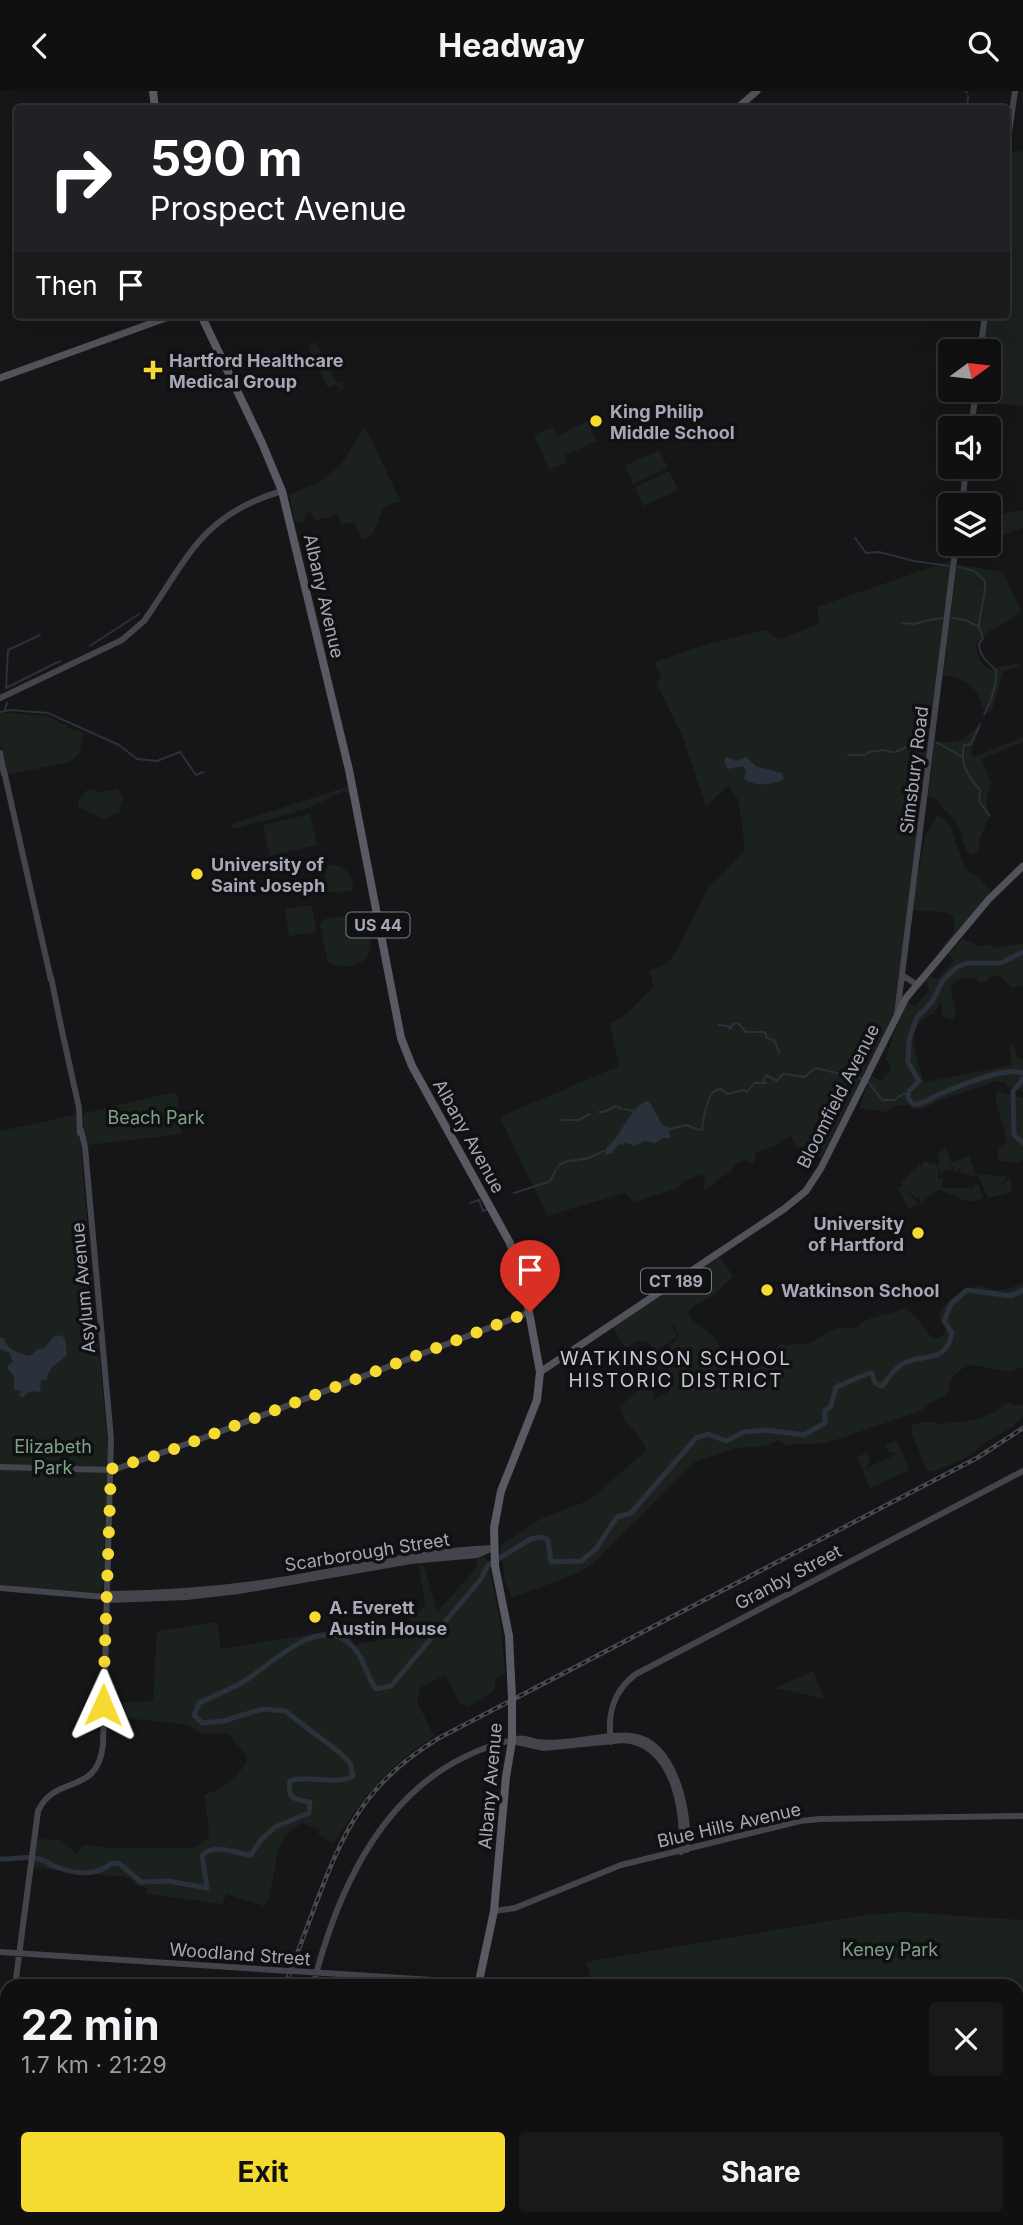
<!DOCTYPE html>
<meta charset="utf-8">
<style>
:root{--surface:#101011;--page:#19191a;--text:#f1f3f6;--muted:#9c9d9f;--line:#303031;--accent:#f5da30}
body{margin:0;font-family:Inter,sans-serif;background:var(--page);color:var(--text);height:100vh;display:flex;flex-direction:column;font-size:26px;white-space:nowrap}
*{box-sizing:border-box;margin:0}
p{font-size:23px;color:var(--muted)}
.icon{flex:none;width:38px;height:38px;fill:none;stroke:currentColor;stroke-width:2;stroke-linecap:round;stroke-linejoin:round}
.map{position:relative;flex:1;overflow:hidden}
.panel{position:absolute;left:0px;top:1888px;width:1024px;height:247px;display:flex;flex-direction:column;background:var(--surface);border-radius:21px 21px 0 0;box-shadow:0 7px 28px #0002,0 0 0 2px var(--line)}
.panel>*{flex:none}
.top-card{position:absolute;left:14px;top:14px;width:996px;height:214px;border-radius:7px;box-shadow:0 7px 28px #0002,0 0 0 2px var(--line);background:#202124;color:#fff;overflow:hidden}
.needle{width:46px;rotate:75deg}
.fabs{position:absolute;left:938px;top:248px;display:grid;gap:14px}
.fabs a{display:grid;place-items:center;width:63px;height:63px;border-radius:7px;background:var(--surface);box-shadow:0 7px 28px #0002,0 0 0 2px var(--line);font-size:35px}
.pin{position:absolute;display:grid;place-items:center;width:60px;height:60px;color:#fff;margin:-72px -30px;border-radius:50% 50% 50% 0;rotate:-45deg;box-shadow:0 0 7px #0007}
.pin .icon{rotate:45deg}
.me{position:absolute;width:77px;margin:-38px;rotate:1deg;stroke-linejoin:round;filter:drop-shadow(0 0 5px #0008)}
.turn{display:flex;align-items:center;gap:24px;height:147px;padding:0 21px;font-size:32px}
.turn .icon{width:91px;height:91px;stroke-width:2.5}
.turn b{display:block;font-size:49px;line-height:60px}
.then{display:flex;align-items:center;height:66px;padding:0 21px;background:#0003;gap:14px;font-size:26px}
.round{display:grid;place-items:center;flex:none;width:74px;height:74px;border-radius:7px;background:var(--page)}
.head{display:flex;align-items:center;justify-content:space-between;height:119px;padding:0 21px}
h1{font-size:42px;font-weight:700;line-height:52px}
.button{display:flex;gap:14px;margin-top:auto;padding:14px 21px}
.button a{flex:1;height:80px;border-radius:7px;background:var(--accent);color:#111;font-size:28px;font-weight:700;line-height:80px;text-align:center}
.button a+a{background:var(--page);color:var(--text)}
header{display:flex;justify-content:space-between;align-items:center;height:91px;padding:0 21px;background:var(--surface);font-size:32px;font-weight:700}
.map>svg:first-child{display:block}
.green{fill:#1b221e}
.water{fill:#2b313b}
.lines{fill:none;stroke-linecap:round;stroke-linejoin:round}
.stream{stroke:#2b313b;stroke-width:2}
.river{stroke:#2b313b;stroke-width:5}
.secondary{stroke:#44444c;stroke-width:6}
.primary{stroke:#52525b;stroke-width:7}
.trunk{stroke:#5a5a64;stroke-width:8}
.rail-casing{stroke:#494951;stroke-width:4.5}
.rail{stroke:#111012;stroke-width:2;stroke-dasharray:5;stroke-linecap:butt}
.secondary-bridge{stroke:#44444c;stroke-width:6}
.trunk-bridge{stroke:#5a5a64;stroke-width:8}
.route{stroke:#f5da30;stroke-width:12;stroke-dasharray:0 21.6}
.poi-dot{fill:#f5da30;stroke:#111012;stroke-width:2.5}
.labels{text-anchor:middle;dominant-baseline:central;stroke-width:7;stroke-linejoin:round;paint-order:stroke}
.shield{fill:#111012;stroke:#7a7a86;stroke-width:2}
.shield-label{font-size:16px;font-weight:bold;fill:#a7a8b7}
.poi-label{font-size:18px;font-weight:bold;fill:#a7a8b7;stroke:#111012;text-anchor:start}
.street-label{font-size:18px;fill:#a7a8b7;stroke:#111012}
.park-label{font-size:18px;fill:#7da387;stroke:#111012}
.neighbourhood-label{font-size:19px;letter-spacing:2px;fill:#c8c9d3;stroke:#111012}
</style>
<header><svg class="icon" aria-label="back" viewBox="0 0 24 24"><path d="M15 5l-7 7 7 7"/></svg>Headway<svg class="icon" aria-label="search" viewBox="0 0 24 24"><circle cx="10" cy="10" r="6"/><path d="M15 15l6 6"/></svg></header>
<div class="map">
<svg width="1023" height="2134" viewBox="0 0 1023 2134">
<rect width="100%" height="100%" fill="#161517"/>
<path class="green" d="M 1023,60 L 1023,315 L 976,311 L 978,299 L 989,299 L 989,261 L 983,261 L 988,224 L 1006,224 L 1006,85 L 1009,61 Z
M 316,251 L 323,264 L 327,263 L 324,266 L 330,278 L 335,278 L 331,280 L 337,292 L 341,291 L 344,297 L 331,304 L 340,297 L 335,294 L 328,297 L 308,255 Z
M 588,330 L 597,350 L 566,364 L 562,357 L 568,371 L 549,379 L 534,344 L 553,336 L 557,345 Z
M 365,336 L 401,411 C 375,413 383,428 372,443 C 369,446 365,447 362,449 L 354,431 L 341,434 L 337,421 L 332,426 L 315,429 L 309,420 L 302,431 L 295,431 L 289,404 L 318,392 L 340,375 Z
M 659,359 L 668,377 L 633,393 L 625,375 Z
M 669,380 L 678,399 L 643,415 L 635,396 Z
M 989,418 L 1001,423 L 1023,419 L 1023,437 L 989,448 Z
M 952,469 L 894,923 L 821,1067 L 818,1066 L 816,1059 L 811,1054 L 799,1057 L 795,1054 L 791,1044 L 775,1055 L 756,1061 L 753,1073 L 746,1069 L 733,1074 L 732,1081 L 720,1087 L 707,1098 L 703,1098 L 705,1087 L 702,1083 L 683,1091 L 679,1097 L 634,1111 L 625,1102 L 547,1125 L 500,1026 L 619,975 L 610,933 L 628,922 L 653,896 L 650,879 L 664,874 L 673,866 L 708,796 L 710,796 L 745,759 L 739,710 L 728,695 L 706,715 L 683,647 L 656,591 L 661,587 L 655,571 L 708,553 L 765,539 L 779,549 L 819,533 L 817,516 Z
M 957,473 L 1003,481 L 1021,519 C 1010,534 987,536 976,553 C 976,563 980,574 990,578 L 1018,572 L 1021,575 L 1003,580 L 992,619 L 988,622 C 983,618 982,615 980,608 C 974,592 959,586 943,584 Z
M 0,621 L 48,625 L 64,634 L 67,633 L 68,637 L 84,642 L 79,664 L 69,671 L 7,684 L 0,651 Z
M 979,635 L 980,637 L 971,662 L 974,666 L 1023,646 L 1023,651 L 982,668 L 991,692 L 986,711 L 989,727 L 979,749 L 979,758 L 971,765 C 963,758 963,744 958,734 C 952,723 941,719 937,708 L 928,705 L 935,650 C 960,653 961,650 979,635 Z
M 349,695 L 350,704 L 344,700 L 309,717 L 236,738 L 229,734 Z
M 88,698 L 101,701 L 117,698 L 123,705 L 119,721 L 105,728 L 78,716 L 79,708 Z
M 310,723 L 317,754 L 270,765 L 263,734 Z
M 937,725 L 941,726 L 950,734 L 965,778 L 979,787 L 991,800 L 944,858 L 942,856 L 955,839 L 953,825 L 946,821 L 912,819 L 925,745 Z
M 333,774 C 347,776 354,785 353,799 L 342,802 L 326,800 L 325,786 L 327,775 Z
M 312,814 L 316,841 L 289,845 L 285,818 Z
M 345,823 L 353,823 L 354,826 L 355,823 L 364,824 C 367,831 372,848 370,857 C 366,878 341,878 328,872 L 320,833 L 324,828 L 345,825 Z
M 962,848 L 979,855 L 989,854 L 998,857 L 1023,852 L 1023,895 L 1012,897 L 999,885 L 990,886 L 987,890 L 980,892 C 972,883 961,886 952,893 L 951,898 L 956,924 L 952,929 L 943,926 L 941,910 L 934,923 C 902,931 917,967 923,989 L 925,991 L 1012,974 L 1009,956 L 1013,952 L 1018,966 L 1023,968 L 1023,1001 L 1007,995 L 1005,991 L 996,990 L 943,1008 L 924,1017 L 913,1018 L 907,1014 L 900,1014 L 893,1015 L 887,1021 L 860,1017 L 869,987 L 872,985 L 881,990 L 890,979 L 890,973 L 886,969 L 892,946 L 907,912 L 915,915 L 929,899 L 926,888 L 931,886 L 937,888 L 954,870 L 948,863 Z
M 996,1000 L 1023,1007 L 1023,1069 L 1014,1072 L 997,1069 L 999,1056 L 1007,1051 C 1005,1037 993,1011 996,1000 Z
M 174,1001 L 178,1007 L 182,1043 L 87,1054 L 85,1052 L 83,1025 L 85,1022 Z
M 74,1024 L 78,1026 L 108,1360 L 103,1497 L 98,1503 L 0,1494 L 0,1040 Z
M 946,1057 L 951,1071 L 970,1065 L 975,1081 L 966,1081 L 976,1083 L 976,1086 L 960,1082 L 961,1079 L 958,1078 L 957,1081 L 953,1080 L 954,1077 L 951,1076 L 952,1080 L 944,1078 L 942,1084 L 938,1077 L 938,1088 L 943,1087 L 942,1097 L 974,1097 L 975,1094 L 979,1094 L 983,1107 L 975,1110 L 960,1109 L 959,1106 L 939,1099 L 920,1112 L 919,1106 L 916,1107 L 905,1098 L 918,1112 L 909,1118 L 897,1097 L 902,1095 L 901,1092 L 920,1072 L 921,1080 L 923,1070 L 939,1074 L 938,1062 Z
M 977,1083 L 1008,1086 L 991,1103 L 1011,1086 L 1011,1101 L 988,1107 Z
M 720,1165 L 733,1185 L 715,1203 L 696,1214 L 688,1221 L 694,1230 L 715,1247 L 721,1259 L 719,1270 L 733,1291 L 775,1267 L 776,1258 L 781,1253 L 787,1254 L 809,1252 L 837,1237 L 854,1237 L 856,1239 C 865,1223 890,1225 905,1217 L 915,1225 L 932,1247 L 938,1247 L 945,1242 L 946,1238 L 938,1224 C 953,1204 957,1200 982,1194 C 995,1203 1009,1199 1023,1192 L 1023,1276 L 1009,1281 L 968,1273 L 951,1287 L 947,1304 L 930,1312 L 921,1320 L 826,1352 L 786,1354 L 778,1349 L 766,1355 L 735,1357 L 695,1371 L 591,1474 L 573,1484 L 512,1507 L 505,1489 L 500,1455 L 542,1427 L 582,1412 L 597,1403 L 643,1362 L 646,1360 C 642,1342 621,1333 620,1315 L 636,1301 L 641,1292 L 652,1297 L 654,1309 L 670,1300 L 670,1293 L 661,1284 L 655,1271 L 679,1245 L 674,1233 L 671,1234 L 678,1245 L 655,1261 L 647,1249 L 642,1251 L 639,1249 L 626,1257 L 612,1236 Z
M 1008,1311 L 1015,1314 L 1023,1314 L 1023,1325 L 1011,1337 L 985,1351 L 972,1363 L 951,1374 L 930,1381 L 927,1379 L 912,1343 L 912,1334 C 924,1330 928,1330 939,1333 C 944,1334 951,1331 956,1331 C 975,1331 994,1324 1008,1311 Z
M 896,1349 L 910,1379 L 870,1397 L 857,1366 L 868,1361 L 870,1369 L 866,1377 L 897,1363 L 889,1361 L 885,1354 Z
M 485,1466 L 488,1470 L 500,1529 L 505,1581 L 496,1587 L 494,1600 L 468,1615 L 459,1611 L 445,1584 L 421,1596 L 417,1610 L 434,1645 C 388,1676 363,1704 334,1752 L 318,1743 L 320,1738 L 303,1732 C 271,1746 279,1775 269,1803 L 270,1807 L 264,1815 L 227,1803 L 222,1813 L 147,1803 L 147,1797 L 135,1793 L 130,1787 L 33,1776 L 37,1748 L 61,1749 L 77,1763 L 84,1754 L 112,1757 L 194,1757 L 210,1746 L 204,1704 C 223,1698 236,1688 247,1670 L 244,1661 L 227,1642 L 200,1643 L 189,1634 L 127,1627 L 123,1638 L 108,1635 L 109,1611 L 153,1610 L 157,1540 L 217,1531 L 221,1558 L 348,1537 L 354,1554 L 414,1543 L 409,1525 L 426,1515 L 418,1473 L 424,1474 L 437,1521 L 477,1476 L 477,1468 Z
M 813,1580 L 824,1608 L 775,1597 L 811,1581 Z
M 905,1821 L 1023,1829 L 1023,2134 L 1010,2134 L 1010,2128 L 1017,2128 L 1017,1895 L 592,1895 L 586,1871 L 864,1824 Z"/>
<path class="water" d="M 727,666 L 736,670 L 746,666 L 757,676 L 782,682 L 784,688 C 773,694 754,696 744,688 L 746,681 L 743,675 L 728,678 L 724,669 Z
M 649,1010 L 663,1035 L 669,1036 L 670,1047 L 663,1047 L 655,1052 L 644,1050 L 634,1055 L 626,1051 L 623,1054 L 619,1053 L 612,1062 L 605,1064 L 606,1057 C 621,1046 633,1011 649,1010 Z
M 61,1244 L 65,1248 L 67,1263 C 60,1273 48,1274 47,1289 L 41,1289 L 40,1302 L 35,1300 L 26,1302 L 24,1306 L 19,1305 L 22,1300 L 14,1298 L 14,1285 L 8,1278 L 8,1274 L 15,1269 L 12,1270 L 10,1262 L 0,1258 L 0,1247 L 4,1247 C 6,1258 19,1263 30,1265 L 37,1259 L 45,1257 L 53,1246 Z"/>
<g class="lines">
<path class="stream" d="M 966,0 L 967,2
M 967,18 L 968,5
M 855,447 L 866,462 L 879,461 L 914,470 L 950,475
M 958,476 L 974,480 L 985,490 C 986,507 979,521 979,537
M 952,527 L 965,529 L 979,536 L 983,547 L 979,553 C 979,564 988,572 996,579 C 998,591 990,613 984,624
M 924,530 L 942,527
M 902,532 L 913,533 L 922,531
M 40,544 L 8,559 L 6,597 L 60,570
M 90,555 L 139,523
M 5,618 L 7,612
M 0,621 L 10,619 L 48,622 L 119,654 L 137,668 L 157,670 L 180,661 L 196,684 L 203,681
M 980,633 L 971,653 L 964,654 C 960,672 967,684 980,699 L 979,710 L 990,725
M 936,651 L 961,665
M 924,654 L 928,650
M 870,661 L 883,659 L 892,661
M 895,661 L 914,653
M 848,664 L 865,664 L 869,661
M 718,934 L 728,935 L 730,938 L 733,933 L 738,932 L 746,941 L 765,941 L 767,947
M 769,948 L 774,949 L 779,961
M 868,991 L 882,1009 L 894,1009 L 903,1003 L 908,1003
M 625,1018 L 633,1020
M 706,1018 C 708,1009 710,999 721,998 L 727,1003 L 744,999 L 747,1001 L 754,992 L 766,992 L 763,989 L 766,984 L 777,990 L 783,983 L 805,986 L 815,977 L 863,988
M 599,1021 L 604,1021 L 616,1015 L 622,1018
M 562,1029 L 579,1029 L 590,1023
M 679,1036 L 686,1034 L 699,1039
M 668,1039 L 677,1036
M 702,1039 L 705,1020
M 557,1077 C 564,1067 578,1070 588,1067 C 594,1065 598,1062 604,1060
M 550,1090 L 556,1079
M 514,1102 L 548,1091
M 470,1112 L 479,1109 L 483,1120 L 488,1118"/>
<path class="river" d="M 1023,861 L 1001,872 L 968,872 L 957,876 L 943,889 L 932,911 L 917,926 L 909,949 L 908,971 L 919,990 L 909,1000 L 908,1007 L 913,1013 C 923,1014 929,1008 938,1004 C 956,996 1006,975 1023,982
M 1023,988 L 1013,1000 L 1014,1044 L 1023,1052
M 0,1768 C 14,1769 25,1764 39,1768 C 44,1769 49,1773 54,1775 C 73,1783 96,1786 112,1772 L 120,1773 L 141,1791 L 168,1790 L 207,1797 L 202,1764 C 215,1752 234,1762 251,1764 L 261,1749 L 275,1736 L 309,1722 L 310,1711 C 296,1709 286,1708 290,1690 C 305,1683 338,1695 353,1685 L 350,1672 L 339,1661 L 285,1620 L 263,1618 L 223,1630 L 202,1632 L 194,1624 L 199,1612 C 213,1605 229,1599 243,1591 C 270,1575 316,1525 348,1551 C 364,1564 365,1583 376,1598 L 391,1595 L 481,1488 L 488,1474 L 531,1448 L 542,1446 L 548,1449 L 551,1471 L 581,1470 L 596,1458 L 617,1426 L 631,1422 L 696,1347 L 708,1343 L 726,1350 L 744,1341 L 766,1339 L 804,1344 L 825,1332 L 825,1320 L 831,1315 L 836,1296 L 869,1282 L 872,1282 L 875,1292 L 882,1295 C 888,1288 893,1279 901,1274 C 922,1260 945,1276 952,1242 L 944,1230 L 951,1213 L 967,1199 L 1011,1205 L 1023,1199"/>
<path class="secondary" d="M 1006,63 L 1015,0
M 980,261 L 985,224
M 971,338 L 976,299
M 962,415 L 966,376
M 0,607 L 122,549 L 144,530 C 188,467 201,424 282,400
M 0,662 L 4,683
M 4,680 L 51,889
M 902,884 L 916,893
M 51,886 L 64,950
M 897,923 L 956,453
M 64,949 L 79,1017 L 80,1042
M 0,1376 L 111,1379 L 119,1377 L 214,1343 L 530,1221
M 0,1497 L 105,1506 L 111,1503 C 168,1502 225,1498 281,1489 C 352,1477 421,1460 493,1457
M 105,1506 L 110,1509 L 186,1506 L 239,1500 L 411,1470 L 477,1464 L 493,1457
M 512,1650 L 544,1657 L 623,1649 C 673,1652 685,1720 681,1761
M 611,1651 C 607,1623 613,1600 636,1583 L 1023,1380
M 494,1820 L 515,1817 L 621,1774 L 800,1730 L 820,1728 L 1023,1725
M 0,1861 L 289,1880
M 293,1880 L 479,1892
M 15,1895 L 38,1720 C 56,1682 97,1706 103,1654 L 111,1348 L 85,1056 L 81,1039
M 313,1895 C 331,1823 361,1747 418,1697 C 445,1673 481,1655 517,1648 C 523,1646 531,1650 537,1651 C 546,1652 555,1652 564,1651 C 586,1650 610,1642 632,1645 C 676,1651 690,1723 687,1759
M 0,2016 L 7,1964
M 0,2110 L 7,2110
M 287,2134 L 288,2128"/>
<path class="primary" d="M 736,18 L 757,0
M 0,287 L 174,224
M 540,1281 L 784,1118 L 806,1100 L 821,1077 L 906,907 L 989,808 L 1023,775"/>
<path class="trunk" d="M 153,0 L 155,18
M 201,224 L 262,352 L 282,400 L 349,679 L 401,947 L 412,975 L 510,1152 L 525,1199 L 540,1281 L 537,1309 L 501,1400 L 494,1437 L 495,1475 L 509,1545 L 512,1607
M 478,1895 L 494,1820 L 506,1686 L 512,1650 L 512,1612
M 424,2134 L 426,2128"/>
<g class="rail-casing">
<path id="rail" d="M 285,1895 C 295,1868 305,1842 315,1815 C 344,1738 366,1691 439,1647 L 977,1367 L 1023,1337
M 257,2134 L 257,2128"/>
</g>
<use href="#rail" class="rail"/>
<path class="secondary-bridge" d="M 289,1880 L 293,1880"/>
<path class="trunk-bridge" d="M 512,1607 L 512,1612"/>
</g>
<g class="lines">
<path class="route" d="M 103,1614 L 111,1378 L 161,1363 L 530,1221"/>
</g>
<g class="poi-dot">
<path d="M149.5 268.5h7v7h7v7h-7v7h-7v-7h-7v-7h7z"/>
<circle cx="596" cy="330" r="7"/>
<circle cx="197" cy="783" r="7"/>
<circle cx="918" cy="1142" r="7"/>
<circle cx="767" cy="1199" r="7"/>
<circle cx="315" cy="1526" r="7"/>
</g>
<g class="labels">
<g class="shield">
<rect x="346.5" y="821.5" width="63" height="25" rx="5"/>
<rect x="641" y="1177.5" width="70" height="25" rx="5"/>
</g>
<g class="shield-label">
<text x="378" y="834">US 44</text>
<text x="676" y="1190">CT 189</text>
</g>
<g class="poi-label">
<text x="169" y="269">Hartford Healthcare<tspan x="169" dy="21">Medical Group</tspan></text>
<text x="610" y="320">King Philip<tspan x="610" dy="21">Middle School</tspan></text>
<text x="211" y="773">University of<tspan x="211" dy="21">Saint Joseph</tspan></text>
<text x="904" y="1132" text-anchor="end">University<tspan x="904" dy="21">of Hartford</tspan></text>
<text x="781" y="1199">Watkinson School</text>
<text x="329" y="1516">A. Everett<tspan x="329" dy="21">Austin House</tspan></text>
</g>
<g class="street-label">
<text transform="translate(324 505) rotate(77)">Albany Avenue</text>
<text transform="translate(914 679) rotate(-83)">Simsbury Road</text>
<text transform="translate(838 1005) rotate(-63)">Bloomfield Avenue</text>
<text transform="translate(469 1045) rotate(61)">Albany Avenue</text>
<text transform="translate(83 1197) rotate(-95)">Asylum Avenue</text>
<text transform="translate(367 1461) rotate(-9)">Scarborough Street</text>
<text transform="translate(788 1486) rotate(-28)">Granby Street</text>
<text transform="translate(490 1695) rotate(-85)">Albany Avenue</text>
<text transform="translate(729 1734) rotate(-13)">Blue Hills Avenue</text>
<text transform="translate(240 1863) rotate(4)">Woodland Street</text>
</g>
<g class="park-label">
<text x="156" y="1026">Beach Park</text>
<text x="53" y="1355">Elizabeth<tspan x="53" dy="21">Park</tspan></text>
<text x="890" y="1858">Keney Park</text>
</g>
<g class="neighbourhood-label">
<text x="676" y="1267">WATKINSON SCHOOL<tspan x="676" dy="22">HISTORIC DISTRICT</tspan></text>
</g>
</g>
</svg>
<div class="fabs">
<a><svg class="needle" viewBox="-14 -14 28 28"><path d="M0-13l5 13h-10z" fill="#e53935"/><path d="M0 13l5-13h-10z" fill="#9c9d9f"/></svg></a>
<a><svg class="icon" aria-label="sound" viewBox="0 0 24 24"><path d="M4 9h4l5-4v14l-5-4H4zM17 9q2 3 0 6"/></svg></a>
<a><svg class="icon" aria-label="layers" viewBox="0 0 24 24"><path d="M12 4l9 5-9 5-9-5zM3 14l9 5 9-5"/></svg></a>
</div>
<div class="pin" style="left:530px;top:1221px;background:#d93025"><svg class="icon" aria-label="arrive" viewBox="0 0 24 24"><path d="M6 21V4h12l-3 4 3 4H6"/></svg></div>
<svg class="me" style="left:103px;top:1614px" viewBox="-20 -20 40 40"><path d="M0-17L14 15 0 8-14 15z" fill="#f5da30" stroke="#fff" stroke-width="4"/></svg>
<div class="top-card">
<div class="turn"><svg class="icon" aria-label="right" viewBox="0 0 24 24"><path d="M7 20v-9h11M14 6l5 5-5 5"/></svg><div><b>590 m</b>Prospect Avenue</div></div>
<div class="then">Then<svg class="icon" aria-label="arrive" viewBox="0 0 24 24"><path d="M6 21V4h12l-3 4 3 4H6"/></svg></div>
</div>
<section class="panel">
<div class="head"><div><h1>22 min</h1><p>1.7 km · 21:29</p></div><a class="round"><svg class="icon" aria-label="close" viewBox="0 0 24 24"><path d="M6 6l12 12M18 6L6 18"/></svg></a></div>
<div class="button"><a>Exit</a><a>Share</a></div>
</section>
</div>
